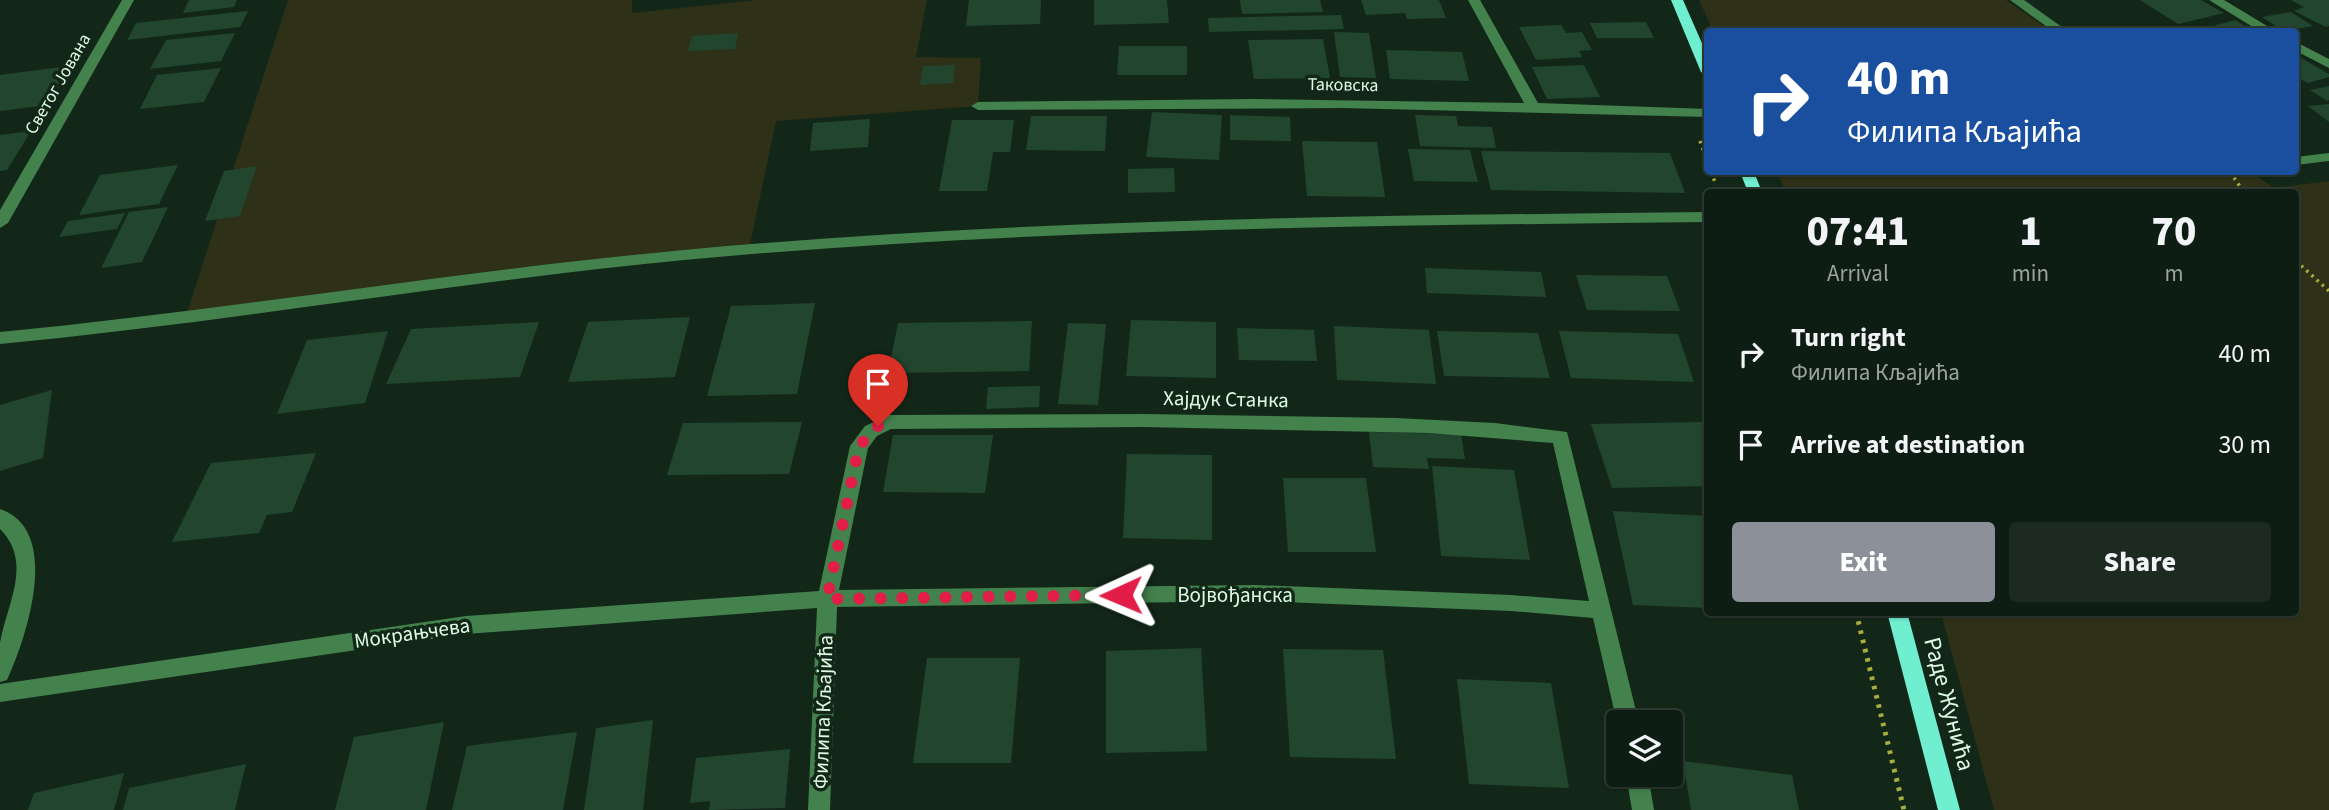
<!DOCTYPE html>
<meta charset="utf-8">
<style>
:root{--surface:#0e1d13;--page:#1c2a21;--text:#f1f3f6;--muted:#9ba2a0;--line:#2e3b33;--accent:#8c9099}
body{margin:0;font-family:"Source Sans 3",sans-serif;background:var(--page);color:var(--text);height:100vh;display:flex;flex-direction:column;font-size:26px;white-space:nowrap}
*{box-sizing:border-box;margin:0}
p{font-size:23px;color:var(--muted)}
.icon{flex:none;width:38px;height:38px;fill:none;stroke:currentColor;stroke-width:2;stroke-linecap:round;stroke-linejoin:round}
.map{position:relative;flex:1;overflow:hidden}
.drawer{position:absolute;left:1704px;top:189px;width:595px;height:427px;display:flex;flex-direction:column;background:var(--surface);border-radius:7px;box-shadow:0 2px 5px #0004,0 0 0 2px var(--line)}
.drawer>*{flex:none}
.top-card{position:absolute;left:1704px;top:28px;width:595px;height:147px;border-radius:7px;box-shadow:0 2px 5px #0004,0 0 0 2px var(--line);background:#1a4fa0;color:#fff;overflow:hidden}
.controls{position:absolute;left:1606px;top:710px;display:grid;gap:14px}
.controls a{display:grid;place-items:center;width:77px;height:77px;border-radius:7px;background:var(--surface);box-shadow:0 2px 5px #0004,0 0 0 2px var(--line);font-size:35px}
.pin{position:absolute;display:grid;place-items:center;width:60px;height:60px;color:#fff;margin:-72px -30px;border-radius:50% 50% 50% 0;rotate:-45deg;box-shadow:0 0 7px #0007}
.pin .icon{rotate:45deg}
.me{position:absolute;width:77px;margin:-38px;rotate:269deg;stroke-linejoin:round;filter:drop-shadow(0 0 5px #0008)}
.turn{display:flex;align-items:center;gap:24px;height:147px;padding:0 28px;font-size:32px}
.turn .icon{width:91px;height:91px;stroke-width:2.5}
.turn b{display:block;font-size:49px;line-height:60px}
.eta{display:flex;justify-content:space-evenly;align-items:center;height:119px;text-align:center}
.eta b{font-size:42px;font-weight:800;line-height:49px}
.cta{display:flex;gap:14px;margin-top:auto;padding:14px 28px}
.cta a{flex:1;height:80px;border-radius:7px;background:var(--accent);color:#fff;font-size:28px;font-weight:800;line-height:80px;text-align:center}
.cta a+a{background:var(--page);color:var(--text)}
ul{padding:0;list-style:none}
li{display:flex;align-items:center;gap:21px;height:91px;padding:0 28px}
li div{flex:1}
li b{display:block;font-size:26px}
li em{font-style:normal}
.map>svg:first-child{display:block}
.green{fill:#2e3017}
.building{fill:#21462d}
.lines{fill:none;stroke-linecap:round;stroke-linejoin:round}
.path-far1{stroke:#a7ae3e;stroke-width:3.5;stroke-dasharray:2.5 4.5;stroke-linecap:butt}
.path{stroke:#a7ae3e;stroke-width:5;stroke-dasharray:3.5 6;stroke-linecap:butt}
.minor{fill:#43814d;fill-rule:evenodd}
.major{fill:#70efd0;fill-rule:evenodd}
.route{stroke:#e11d48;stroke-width:12;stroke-dasharray:0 21.6}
.labels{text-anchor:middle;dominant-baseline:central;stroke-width:7;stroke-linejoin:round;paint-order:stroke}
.far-street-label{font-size:18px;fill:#ddfbe4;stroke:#132719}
.street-label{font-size:21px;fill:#ddfbe4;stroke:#132719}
.near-street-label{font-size:24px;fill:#ddfbe4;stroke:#132719}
</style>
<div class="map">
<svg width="2329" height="810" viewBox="0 0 2329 810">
<rect width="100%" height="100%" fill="#132719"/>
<path class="green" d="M 288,0 L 632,0 L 632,13 L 757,0 L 927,0 L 916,57 L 981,58 L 978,106 L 776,121 L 749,249 L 185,319 Z
M 1699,0 L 2006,0 L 2051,31 L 1713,31 Z
M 1777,172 L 2250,172 L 2274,188 L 2329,181 L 2329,810 L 1994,810 L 1941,613 L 2296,612 L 2296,192 L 1786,192 Z"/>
<path class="building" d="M 189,0 L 237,0 L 234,7 L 183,13 Z
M 969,0 L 1041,0 L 1040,24 L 966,26 Z
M 1094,0 L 1167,0 L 1169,23 L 1094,25 Z
M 1240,0 L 1320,0 L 1323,12 L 1242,14 Z
M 1361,0 L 1439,0 L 1446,18 L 1407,19 L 1405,13 L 1366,15 Z
M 2140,0 L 2201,0 L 2224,13 L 2178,24 Z
M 2291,0 L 2329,0 L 2329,26 L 2326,27 L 2294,11 L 2304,7 Z
M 248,11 L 240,27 L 127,40 L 136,23 Z
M 2291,12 L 2313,26 L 2284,31 L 2262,17 Z
M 1341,15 L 1344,29 L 1209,32 L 1208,18 Z
M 2235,20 L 2254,32 L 2195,32 L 2195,31 Z
M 1646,22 L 1654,38 L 1597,38 L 1590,23 Z
M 1561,25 L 1566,33 L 1582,32 L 1592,50 L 1579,51 L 1582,57 L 1536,60 L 1519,27 Z
M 1334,32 L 1369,33 L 1376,78 L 1340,77 Z
M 235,33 L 221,61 L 150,69 L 166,40 Z
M 738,33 L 735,49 L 688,51 L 692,36 Z
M 1323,39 L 1330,78 L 1254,79 L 1248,40 Z
M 1119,46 L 1187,46 L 1187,75 L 1117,75 Z
M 1386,50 L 1462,52 L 1469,81 L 1390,79 Z
M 2296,55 L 2329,74 L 2329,77 L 2308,83 L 2300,79 L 2296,80 Z
M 955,65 L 953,83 L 920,85 L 923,66 Z
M 1584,65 L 1600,97 L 1547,99 L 1532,67 Z
M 69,66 L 48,105 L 0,111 L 0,75 Z
M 221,68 L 204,102 L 140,109 L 157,75 Z
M 2329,86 L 2329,100 L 2327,101 L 2310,90 Z
M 2329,104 L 2329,122 L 2308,106 Z
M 1152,112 L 1222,115 L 1219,160 L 1146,157 Z
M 1230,115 L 1290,117 L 1291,141 L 1230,140 Z
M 1415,115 L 1456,116 L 1458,126 L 1492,127 L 1496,148 L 1420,146 Z
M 1031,116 L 1107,116 L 1105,151 L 1026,150 Z
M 870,119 L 868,147 L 810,151 L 813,123 Z
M 952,120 L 1014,120 L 1010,152 L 993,152 L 987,191 L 939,191 Z
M 31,131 L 7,170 L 0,171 L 0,135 Z
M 1302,141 L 1377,142 L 1385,197 L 1307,196 Z
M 1408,149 L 1470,150 L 1478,182 L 1414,181 Z
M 1481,151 L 1670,153 L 1685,193 L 1491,190 Z
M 178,165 L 159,204 L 79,215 L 100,175 Z
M 257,166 L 240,216 L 205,221 L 224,171 Z
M 1174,168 L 1175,192 L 1128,193 L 1128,169 Z
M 168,207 L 142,262 L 101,268 L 129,212 Z
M 125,213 L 117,229 L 59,237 L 68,221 Z
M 1425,268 L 1541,272 L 1546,297 L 1427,293 Z
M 1576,275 L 1667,276 L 1680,311 L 1587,310 Z
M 815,303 L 797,394 L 707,396 L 731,306 Z
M 690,317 L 675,377 L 568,382 L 588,322 Z
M 1131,320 L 1216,322 L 1216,378 L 1126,376 Z
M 1032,321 L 1029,371 L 888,373 L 898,323 Z
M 539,322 L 520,377 L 386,384 L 411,329 Z
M 1068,323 L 1106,324 L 1098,405 L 1058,404 Z
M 1334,326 L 1429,330 L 1436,384 L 1337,380 Z
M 1237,328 L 1314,330 L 1317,361 L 1239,360 Z
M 388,331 L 365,403 L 277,414 L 307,340 Z
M 1437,331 L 1538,333 L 1550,378 L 1444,376 Z
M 1559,331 L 1678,334 L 1694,382 L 1571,378 Z
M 1040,386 L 1039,407 L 986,409 L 988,387 Z
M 52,390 L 43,458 L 0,471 L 0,405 Z
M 802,422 L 789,474 L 667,475 L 683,423 Z
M 1703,422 L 1708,434 L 1708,486 L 1612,488 L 1591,424 Z
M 1369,432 L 1461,434 L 1465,459 L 1427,458 L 1429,469 L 1373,467 Z
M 893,435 L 993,435 L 985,493 L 883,492 Z
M 316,453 L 292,512 L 267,515 L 259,533 L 172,542 L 211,463 Z
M 1127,454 L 1212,455 L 1212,540 L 1123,538 Z
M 1432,466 L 1514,470 L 1530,560 L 1441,556 Z
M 1283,478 L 1366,478 L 1376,552 L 1288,552 Z
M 1613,511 L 1708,516 L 1708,608 L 1633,605 Z
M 1201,648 L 1207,751 L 1106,753 L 1106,651 Z
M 1283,649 L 1383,650 L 1396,759 L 1290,757 Z
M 927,658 L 1020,658 L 1011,763 L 913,763 Z
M 1457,679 L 1551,683 L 1569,788 L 1469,784 Z
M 653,720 L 643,810 L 584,810 L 596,728 Z
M 444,722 L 426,810 L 335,810 L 354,737 Z
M 577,732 L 563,810 L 452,810 L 467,746 Z
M 790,749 L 785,808 L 709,810 L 710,801 L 690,803 L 696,758 Z
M 1683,761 L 1792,775 L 1799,810 L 1691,810 Z
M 246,764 L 235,810 L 123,810 L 129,788 Z
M 124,773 L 114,810 L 28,810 L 34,793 Z"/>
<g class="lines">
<path class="path-far1" d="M 1700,141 L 1708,163
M 1711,172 L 1715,182
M 2230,172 L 2244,192
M 2296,261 L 2329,291"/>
<path class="path" d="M 1856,612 L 1904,810"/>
<path class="minor" d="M 122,0 L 134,0 L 8,223 L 0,228 L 0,210 Z
M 1468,0 L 1480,0 L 1538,103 L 1708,109 L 1708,117 L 1343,108 L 978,110 L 971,106 L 978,102 L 1252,99 L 1524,103 Z
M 2010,0 L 2024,0 L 2069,32 L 2054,32 Z
M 2209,0 L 2224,0 L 2277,32 L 2261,32 Z
M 2296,42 L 2329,59 L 2329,68 L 2296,51 Z
M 2329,153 L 2329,161 L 2296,165 L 2296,157 Z
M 1708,212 L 1708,222 C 1367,226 1024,228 684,260 C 455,282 229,322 0,344 L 0,332 C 229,310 455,271 684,250 C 1024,218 1367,216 1708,212 Z
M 889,415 L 1144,414 L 1396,418 L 1495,423 L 1567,432 L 1639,723 L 1619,723 L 1619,726 L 1617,723 L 1593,618 L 1511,611 L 1255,601 L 837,607 L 830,810 L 808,810 L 817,608 L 466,634 L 0,702 L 0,684 L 466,616 L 819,591 L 850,446 L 865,426 ZM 1144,427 L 1429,433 L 1553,443 L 1589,601 L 1511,595 L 1255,585 L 839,590 L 868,448 L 877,436 L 891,429 Z
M 0,509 C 63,530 26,639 7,680 L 0,682 C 0,670 0,656 0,643 C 6,605 34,563 0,529 Z
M 1626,775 L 1648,775 L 1654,810 L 1632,810 Z"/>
<path class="major" d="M 1671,0 L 1683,0 L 1708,57 L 1708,76 L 1701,72 Z
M 1740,172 L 1754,172 L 1762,192 L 1748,192 Z
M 1887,612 L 1907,612 L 1960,810 L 1938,810 Z"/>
</g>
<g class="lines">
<path class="route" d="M 878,426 L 859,446 L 827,599 L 1121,595"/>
</g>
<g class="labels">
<g class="far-street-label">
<text transform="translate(58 84) rotate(-60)">Светог Јована</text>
<text transform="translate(1343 85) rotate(1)">Таковска</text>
</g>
<g class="street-label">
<text transform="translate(1226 399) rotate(1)">Хајдук Станка</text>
<text x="1235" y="595">Војвођанска</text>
<text transform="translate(412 633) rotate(-8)">Мокрањчева</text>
<text transform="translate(823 712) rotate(-88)">Филипа Кљајића</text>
</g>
<g class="near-street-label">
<text transform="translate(1949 704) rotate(75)">Раде Жунића</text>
</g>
</g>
</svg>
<div class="controls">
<a><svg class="icon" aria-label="layers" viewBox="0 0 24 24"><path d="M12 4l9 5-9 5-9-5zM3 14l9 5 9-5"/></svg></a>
</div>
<div class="pin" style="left:878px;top:426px;background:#d93025"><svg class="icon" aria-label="arrive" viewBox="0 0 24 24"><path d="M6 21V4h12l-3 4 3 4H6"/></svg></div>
<svg class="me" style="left:1121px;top:595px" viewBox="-20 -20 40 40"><path d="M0-17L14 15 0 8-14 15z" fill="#e11d48" stroke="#fff" stroke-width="4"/></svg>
<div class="top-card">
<div class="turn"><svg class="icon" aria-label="right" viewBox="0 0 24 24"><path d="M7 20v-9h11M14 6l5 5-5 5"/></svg><div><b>40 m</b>Филипа Кљајића</div></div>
</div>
<section class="drawer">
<div class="eta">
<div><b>07:41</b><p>Arrival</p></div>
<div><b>1</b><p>min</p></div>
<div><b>70</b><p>m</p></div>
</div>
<ul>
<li><svg class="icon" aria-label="right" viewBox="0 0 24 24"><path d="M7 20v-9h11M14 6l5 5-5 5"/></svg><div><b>Turn right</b><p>Филипа Кљајића</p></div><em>40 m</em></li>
<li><svg class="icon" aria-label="arrive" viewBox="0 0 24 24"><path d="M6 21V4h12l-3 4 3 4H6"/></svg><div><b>Arrive at destination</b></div><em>30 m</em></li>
</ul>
<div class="cta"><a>Exit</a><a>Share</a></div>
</section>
</div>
